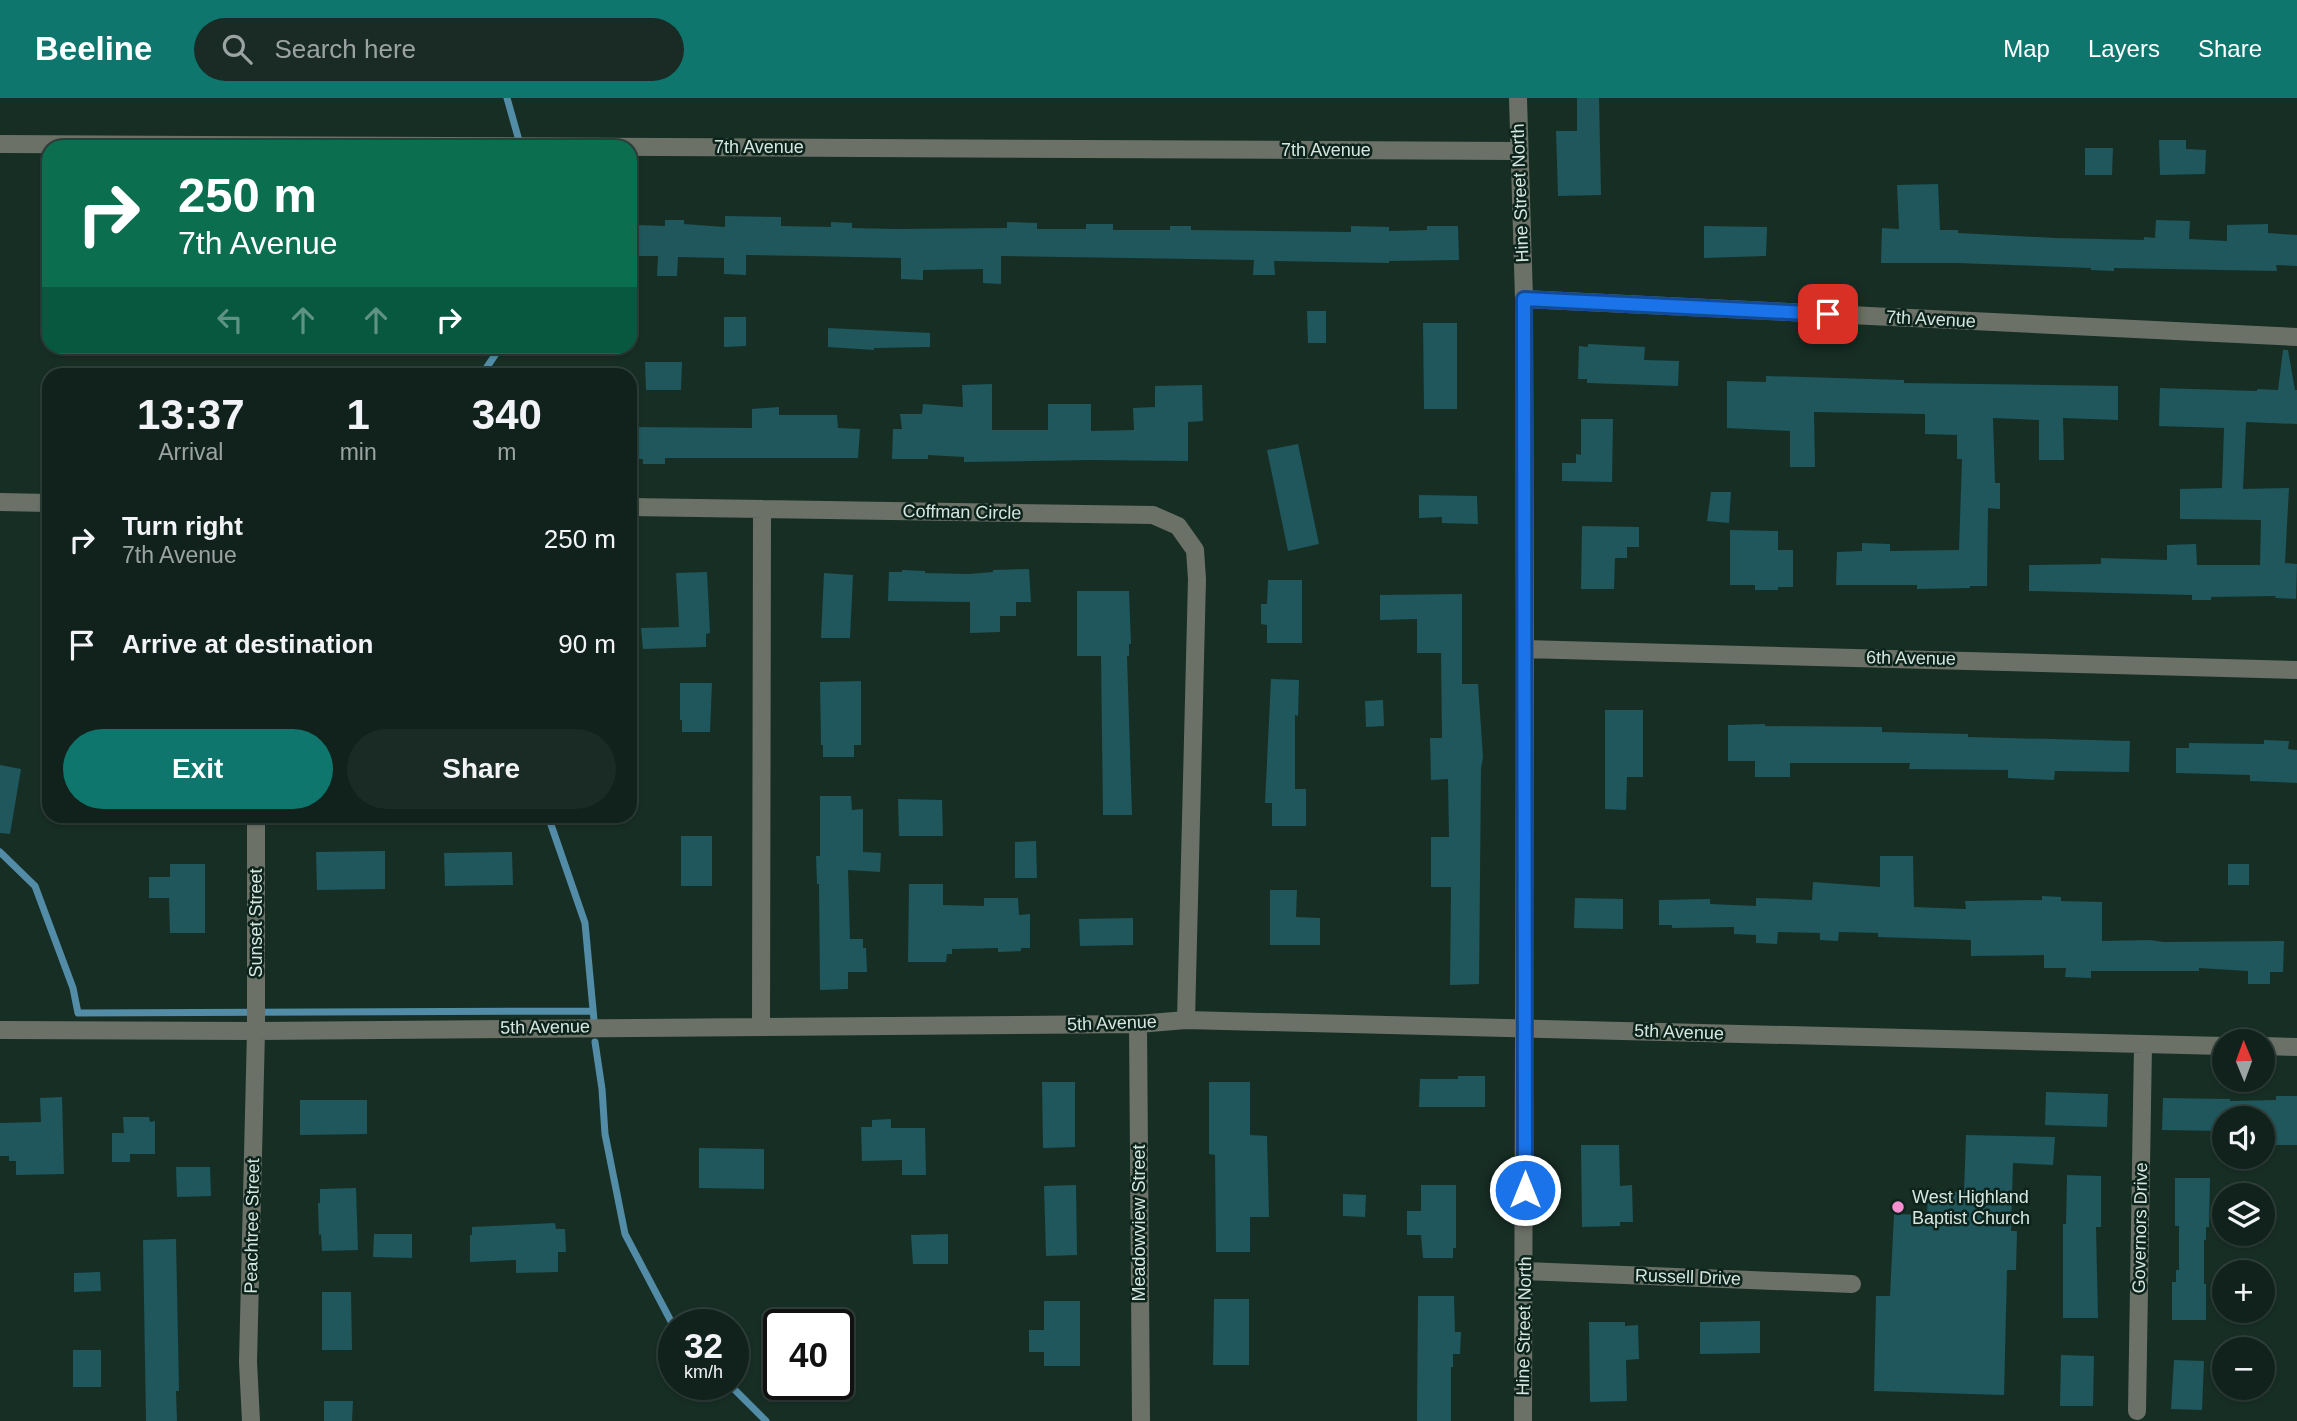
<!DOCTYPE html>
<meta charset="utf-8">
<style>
:root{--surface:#11221c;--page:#1a2a25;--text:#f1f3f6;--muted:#9ca4a3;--line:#303f3b;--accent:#0f766e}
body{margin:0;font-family:Arial,sans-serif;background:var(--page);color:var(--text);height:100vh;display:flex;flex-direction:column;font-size:26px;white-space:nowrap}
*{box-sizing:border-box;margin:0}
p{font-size:23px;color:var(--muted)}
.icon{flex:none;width:38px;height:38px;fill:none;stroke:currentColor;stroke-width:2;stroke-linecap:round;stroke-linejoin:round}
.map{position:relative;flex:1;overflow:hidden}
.details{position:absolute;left:42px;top:270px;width:595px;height:455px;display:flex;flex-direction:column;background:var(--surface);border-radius:21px;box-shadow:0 2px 5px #0004,0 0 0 2px var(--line)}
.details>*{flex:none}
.guide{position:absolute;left:42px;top:42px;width:595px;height:214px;border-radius:21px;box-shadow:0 2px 5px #0004,0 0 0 2px var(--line);background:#0b6e4f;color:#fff;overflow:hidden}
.needle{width:46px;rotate:359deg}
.tools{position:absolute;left:2212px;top:931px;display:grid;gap:14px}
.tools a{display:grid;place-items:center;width:63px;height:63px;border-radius:50%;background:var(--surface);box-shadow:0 2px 5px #0004,0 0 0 2px var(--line);font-size:35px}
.speed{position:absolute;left:658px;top:1211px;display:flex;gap:14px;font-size:35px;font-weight:700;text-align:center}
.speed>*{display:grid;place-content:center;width:91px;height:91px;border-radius:50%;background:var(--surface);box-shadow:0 2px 5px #0004,0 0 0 2px var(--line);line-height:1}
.speed small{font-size:18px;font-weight:400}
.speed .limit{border:4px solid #111;border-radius:10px;background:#fff;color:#111}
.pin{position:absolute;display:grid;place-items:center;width:60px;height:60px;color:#fff;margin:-30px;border-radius:14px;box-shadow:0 4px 10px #0006}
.me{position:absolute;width:77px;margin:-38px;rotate:0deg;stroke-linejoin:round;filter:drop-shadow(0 0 5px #0008)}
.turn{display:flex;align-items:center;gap:24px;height:147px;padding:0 21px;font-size:32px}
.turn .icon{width:91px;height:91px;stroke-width:2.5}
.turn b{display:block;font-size:49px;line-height:60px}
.lanes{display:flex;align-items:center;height:66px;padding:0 21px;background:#0003;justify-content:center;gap:35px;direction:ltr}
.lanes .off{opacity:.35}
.eta{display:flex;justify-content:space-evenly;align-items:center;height:119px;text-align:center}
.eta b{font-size:42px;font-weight:700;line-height:49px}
.action{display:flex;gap:14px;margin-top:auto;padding:14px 21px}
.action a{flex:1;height:80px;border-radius:42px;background:var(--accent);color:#fff;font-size:28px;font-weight:700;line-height:80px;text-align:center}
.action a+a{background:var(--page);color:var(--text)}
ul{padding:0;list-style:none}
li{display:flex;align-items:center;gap:21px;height:105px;padding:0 21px}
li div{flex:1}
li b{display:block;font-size:26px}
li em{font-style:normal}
header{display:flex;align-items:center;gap:42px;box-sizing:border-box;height:98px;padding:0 35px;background:var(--accent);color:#fff}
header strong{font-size:33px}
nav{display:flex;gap:38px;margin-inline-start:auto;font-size:24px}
.search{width:490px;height:63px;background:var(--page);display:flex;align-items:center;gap:18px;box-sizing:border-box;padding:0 24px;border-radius:38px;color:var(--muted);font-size:26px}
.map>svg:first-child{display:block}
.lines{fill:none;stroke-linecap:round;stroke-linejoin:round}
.stream{stroke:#528ca7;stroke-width:7}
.building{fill:#1f575c}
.minor{stroke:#6c7168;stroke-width:18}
.route-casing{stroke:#114b97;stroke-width:18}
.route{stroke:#1a73e8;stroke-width:12}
.poi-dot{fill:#f690d0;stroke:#0d241c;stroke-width:2.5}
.labels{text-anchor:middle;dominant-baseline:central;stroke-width:5;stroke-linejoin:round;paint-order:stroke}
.street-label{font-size:18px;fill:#d8e6e0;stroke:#0d241c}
.poi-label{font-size:18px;fill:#d8e6e0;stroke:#0d241c;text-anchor:start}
</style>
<header>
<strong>Beeline</strong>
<div class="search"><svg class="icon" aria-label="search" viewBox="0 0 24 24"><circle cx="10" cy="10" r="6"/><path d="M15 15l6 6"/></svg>Search here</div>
<nav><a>Map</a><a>Layers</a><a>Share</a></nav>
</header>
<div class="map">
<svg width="2297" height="1323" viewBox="0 0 2297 1323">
<rect width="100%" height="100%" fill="#172e25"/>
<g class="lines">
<path class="stream" d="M 507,0 L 520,46
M 485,276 L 485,272 L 501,248
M 548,718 L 585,825 L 594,922
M 0,754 L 35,788 L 73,890 L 78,915 L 593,913
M 595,944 L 602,991 L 605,1036 L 625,1136 L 674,1229
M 729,1286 L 766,1323"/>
</g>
<path class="building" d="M 1577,0 L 1599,0 L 1601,97 L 1558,98 L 1556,33 L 1577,33 Z
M 2159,42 L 2186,42 L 2186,51 L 2206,52 L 2205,76 L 2160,77 Z
M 2085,50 L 2113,50 L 2112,77 L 2085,77 Z
M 1938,86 L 1940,132 L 1958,132 L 1958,135 L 2056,140 L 2144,142 L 2144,139 L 2155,140 L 2156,122 L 2190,123 L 2189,141 L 2227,143 L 2227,127 L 2268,126 L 2268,135 L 2297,137 L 2297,168 L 2276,167 L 2277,173 L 2114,170 L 2114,173 L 2091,172 L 2091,170 L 1957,165 L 1881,165 L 1882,130 L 1899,131 L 1897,87 Z
M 725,118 L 781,119 L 781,128 L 831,129 L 831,124 L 852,125 L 852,130 L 895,131 L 1007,130 L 1007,124 L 1037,125 L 1037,131 L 1086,131 L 1086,126 L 1113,126 L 1113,132 L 1170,132 L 1170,128 L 1191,128 L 1191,132 L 1351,134 L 1351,128 L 1389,129 L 1389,133 L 1427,132 L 1427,128 L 1458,128 L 1459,162 L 1389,163 L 1389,165 L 1274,163 L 1275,177 L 1253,177 L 1254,162 L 1001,158 L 1001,186 L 983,185 L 983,171 L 923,172 L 923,182 L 901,181 L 901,160 L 807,158 L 746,157 L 746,177 L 724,176 L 724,160 L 678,159 L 677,178 L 657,178 L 658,158 L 637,158 L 637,127 L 665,128 L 665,122 L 684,122 L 684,126 L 725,129 Z
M 1704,128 L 1767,129 L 1766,158 L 1704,160 Z
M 1307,213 L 1326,213 L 1326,245 L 1308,245 Z
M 724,219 L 746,219 L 746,248 L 724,249 Z
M 1423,225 L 1457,225 L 1457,311 L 1424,311 Z
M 828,230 L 930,235 L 930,249 L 874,250 L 874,252 L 828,249 Z
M 1588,246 L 1645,249 L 1644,262 L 1679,263 L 1678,288 L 1587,285 L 1587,281 L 1578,281 L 1579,248 L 1588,249 Z
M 2283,252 L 2288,252 L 2295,292 L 2297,292 L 2297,326 L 2246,324 L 2243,391 L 2289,390 L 2285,465 L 2297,466 L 2296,501 L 2275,500 L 2276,498 L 2211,499 L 2211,502 L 2192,502 L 2192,497 L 2029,493 L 2029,467 L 2101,466 L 2101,460 L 2167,462 L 2167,447 L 2196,446 L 2197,467 L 2260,467 L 2261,422 L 2180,421 L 2180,391 L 2222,390 L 2224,330 L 2159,328 L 2160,290 L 2257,293 L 2257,291 L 2278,292 Z
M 645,264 L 682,264 L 681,292 L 646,292 Z
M 1766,278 L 1904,282 L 1904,285 L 2118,288 L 2118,322 L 2063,320 L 2064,362 L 2039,362 L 2039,322 L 1993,320 L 1995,385 L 2000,385 L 2000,411 L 1988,410 L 1987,488 L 1970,488 L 1970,490 L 1917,491 L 1917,487 L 1836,487 L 1837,454 L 1862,453 L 1862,445 L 1890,446 L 1890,453 L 1959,452 L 1962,361 L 1957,361 L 1957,337 L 1925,336 L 1925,316 L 1814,314 L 1815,369 L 1790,369 L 1790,333 L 1727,330 L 1727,283 L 1766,284 Z
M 992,286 L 992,332 L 1048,332 L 1048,306 L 1091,306 L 1091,333 L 1134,332 L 1133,310 L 1155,309 L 1155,288 L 1202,287 L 1203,323 L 1188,324 L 1188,363 L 1091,362 L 964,364 L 964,359 L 928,357 L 928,361 L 892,361 L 893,331 L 902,331 L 900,316 L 922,316 L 923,306 L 963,309 L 962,287 Z
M 779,309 L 779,317 L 837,317 L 838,330 L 860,331 L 858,360 L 665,360 L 665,366 L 643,366 L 643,361 L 630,361 L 630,329 L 752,330 L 752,311 Z
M 1581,321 L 1613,321 L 1612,384 L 1562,383 L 1562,365 L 1576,365 L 1576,356 L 1581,357 Z
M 1298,346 L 1319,446 L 1288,453 L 1267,352 Z
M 1711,394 L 1731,394 L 1729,425 L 1707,423 Z
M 1419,397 L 1477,398 L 1478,426 L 1442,425 L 1442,419 L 1419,420 Z
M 1582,428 L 1639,429 L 1639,449 L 1627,449 L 1627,460 L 1615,460 L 1614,491 L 1581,491 Z
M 1730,432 L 1778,433 L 1778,452 L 1793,452 L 1793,489 L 1778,489 L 1778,492 L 1755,492 L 1755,487 L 1730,487 Z
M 1029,471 L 1031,504 L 1016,504 L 1016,518 L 1000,518 L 1000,534 L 970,535 L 970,504 L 888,503 L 889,474 L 902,474 L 902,472 L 925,473 L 925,475 L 969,476 L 993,474 L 993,472 Z
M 707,474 L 710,535 L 706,536 L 706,549 L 643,551 L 641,530 L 679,529 L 676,475 Z
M 824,475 L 853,477 L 850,540 L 821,540 Z
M 1268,482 L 1302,482 L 1302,545 L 1267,545 L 1267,527 L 1261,526 L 1261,506 L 1267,506 Z
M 1077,493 L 1129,493 L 1131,546 L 1129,546 L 1129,558 L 1127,558 L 1132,717 L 1103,717 L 1101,558 L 1077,558 Z
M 1462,496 L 1462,586 L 1478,586 L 1483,659 L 1481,671 L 1479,886 L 1450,887 L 1451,789 L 1431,789 L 1431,739 L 1449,739 L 1448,681 L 1431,682 L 1430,640 L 1442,640 L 1441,555 L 1417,555 L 1417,521 L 1380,522 L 1380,497 Z
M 1271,581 L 1299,582 L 1298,618 L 1295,617 L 1295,691 L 1306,691 L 1306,728 L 1272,728 L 1272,705 L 1265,705 Z
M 861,583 L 861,647 L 854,647 L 854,659 L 823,659 L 823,647 L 821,647 L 820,584 Z
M 680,585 L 712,585 L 710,634 L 682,634 L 682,622 L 680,622 Z
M 1383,602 L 1384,628 L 1366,629 L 1365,603 Z
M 1605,612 L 1643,612 L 1643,679 L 1627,679 L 1626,712 L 1605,711 Z
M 1765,626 L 1765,628 L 1882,629 L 1882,634 L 1968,636 L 1968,639 L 2130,643 L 2129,674 L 2055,673 L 2054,682 L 2008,680 L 2008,672 L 1909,671 L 1910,665 L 1790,665 L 1790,679 L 1755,679 L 1755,663 L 1728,663 L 1728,627 Z
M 2264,642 L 2289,643 L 2288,651 L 2297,652 L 2297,685 L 2250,683 L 2250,677 L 2176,675 L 2176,650 L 2189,650 L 2189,645 L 2264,646 Z
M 0,667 L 21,671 L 10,736 L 0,735 Z
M 820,698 L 851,698 L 852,712 L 863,711 L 863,754 L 881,755 L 880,774 L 848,772 L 850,841 L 863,841 L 863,850 L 866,850 L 867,874 L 848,874 L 848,891 L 820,892 L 819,786 L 817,786 L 816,758 L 820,758 Z
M 898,701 L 942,702 L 943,738 L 899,738 Z
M 681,738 L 712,738 L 712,788 L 681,788 Z
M 1036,743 L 1037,780 L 1015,780 L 1015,744 Z
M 385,753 L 385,791 L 317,792 L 316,754 Z
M 512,754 L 513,787 L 445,788 L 444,755 Z
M 1880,758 L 1913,758 L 1914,809 L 1966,811 L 1965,803 L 2042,802 L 2042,798 L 2061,799 L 2061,803 L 2102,804 L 2102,843 L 2150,842 L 2163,844 L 2284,843 L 2283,874 L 2270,874 L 2270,886 L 2248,886 L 2248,873 L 2199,870 L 2199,873 L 2091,873 L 2091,880 L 2065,879 L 2066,870 L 2044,870 L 2044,857 L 1971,858 L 1971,842 L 1878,839 L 1878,835 L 1839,834 L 1838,843 L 1820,842 L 1820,835 L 1778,834 L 1777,846 L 1756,845 L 1756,837 L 1734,836 L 1734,829 L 1672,830 L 1672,827 L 1659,827 L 1659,802 L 1710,801 L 1710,806 L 1756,808 L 1756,800 L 1812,802 L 1813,784 L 1880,789 Z
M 170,766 L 205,766 L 205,835 L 170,835 L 169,800 L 149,800 L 149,779 L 170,779 Z
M 2228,766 L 2249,766 L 2249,787 L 2228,787 Z
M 909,786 L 943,786 L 943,807 L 984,808 L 984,800 L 1018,800 L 1019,817 L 1030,816 L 1030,850 L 1021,850 L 1021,853 L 998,854 L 998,850 L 952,851 L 952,856 L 947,856 L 946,864 L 908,864 Z
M 1270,792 L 1297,792 L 1296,819 L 1320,820 L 1320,847 L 1270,847 Z
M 1575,800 L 1623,801 L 1623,831 L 1574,830 Z
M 1133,820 L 1133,847 L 1080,848 L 1079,821 Z
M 1458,978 L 1485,978 L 1485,1009 L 1419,1009 L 1420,981 L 1458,981 Z
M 1042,984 L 1075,984 L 1075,1049 L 1043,1050 Z
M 1209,984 L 1250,984 L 1250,1037 L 1267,1038 L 1269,1119 L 1250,1119 L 1250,1154 L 1216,1154 L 1215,1057 L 1209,1056 Z
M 2046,994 L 2108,996 L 2107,1029 L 2045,1027 Z
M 2276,998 L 2297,998 L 2297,1047 L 2275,1047 L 2275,1038 L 2263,1039 L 2263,1020 L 2224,1020 L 2224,1033 L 2162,1032 L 2163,1000 L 2230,1001 L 2230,1003 L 2276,1002 Z
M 62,999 L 64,1076 L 16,1077 L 16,1063 L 9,1063 L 9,1058 L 0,1058 L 0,1025 L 41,1024 L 40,1000 Z
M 300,1002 L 367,1002 L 367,1036 L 300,1037 Z
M 123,1019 L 149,1019 L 150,1024 L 155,1023 L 155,1056 L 130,1056 L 130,1064 L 112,1064 L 112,1035 L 124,1035 Z
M 891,1021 L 891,1030 L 925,1030 L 926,1077 L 902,1077 L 902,1062 L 862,1063 L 861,1029 L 872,1029 L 872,1022 Z
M 1966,1037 L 2055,1039 L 2053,1067 L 2013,1065 L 2011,1133 L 2017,1133 L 2016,1172 L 2007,1172 L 2004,1297 L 1874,1293 L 1876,1198 L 1890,1198 L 1894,1116 L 1927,1117 L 1928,1093 L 1964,1094 Z
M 1581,1047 L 1619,1047 L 1620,1088 L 1632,1087 L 1633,1124 L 1620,1124 L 1620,1128 L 1582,1129 Z
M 699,1050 L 764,1051 L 764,1091 L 699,1090 Z
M 176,1069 L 210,1069 L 211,1098 L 177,1099 Z
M 2067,1077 L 2101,1078 L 2101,1129 L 2096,1129 L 2098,1220 L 2063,1220 L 2063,1126 L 2066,1126 Z
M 2175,1080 L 2210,1080 L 2209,1129 L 2206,1129 L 2206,1142 L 2204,1142 L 2204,1186 L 2206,1186 L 2206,1222 L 2172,1222 L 2172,1184 L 2176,1184 L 2176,1172 L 2179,1172 L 2179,1128 L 2175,1128 Z
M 1076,1087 L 1077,1157 L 1046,1158 L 1044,1088 Z
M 1421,1087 L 1456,1087 L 1456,1150 L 1453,1150 L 1453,1160 L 1423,1160 L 1421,1137 L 1407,1137 L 1407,1113 L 1421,1113 Z
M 356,1090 L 358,1152 L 322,1153 L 321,1136 L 319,1137 L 318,1105 L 320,1105 L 320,1091 Z
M 1343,1096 L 1366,1097 L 1365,1119 L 1343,1118 Z
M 555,1125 L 556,1131 L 565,1131 L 566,1154 L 558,1154 L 558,1174 L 516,1175 L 516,1162 L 470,1164 L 470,1137 L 472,1137 L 472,1129 Z
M 374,1136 L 412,1136 L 412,1160 L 373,1159 Z
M 948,1136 L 948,1166 L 913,1166 L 911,1137 Z
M 176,1141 L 179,1293 L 176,1293 L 177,1323 L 146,1323 L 143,1142 Z
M 100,1174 L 101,1193 L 74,1194 L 74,1175 Z
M 322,1194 L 351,1194 L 352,1252 L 322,1252 Z
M 1418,1198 L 1454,1198 L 1455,1234 L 1461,1234 L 1460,1256 L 1453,1256 L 1453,1269 L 1451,1269 L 1451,1323 L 1417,1323 Z
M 1214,1201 L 1249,1201 L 1249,1267 L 1213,1267 Z
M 1044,1203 L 1080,1203 L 1080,1268 L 1044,1268 L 1044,1254 L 1029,1254 L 1029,1232 L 1044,1232 Z
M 1760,1223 L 1760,1255 L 1700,1256 L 1700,1224 Z
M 1589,1224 L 1625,1224 L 1625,1228 L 1638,1227 L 1639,1261 L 1626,1262 L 1627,1303 L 1590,1304 Z
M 73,1252 L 101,1252 L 101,1289 L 73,1289 Z
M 2061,1257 L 2094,1258 L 2093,1308 L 2060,1308 Z
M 2174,1262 L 2204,1263 L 2202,1312 L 2171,1311 Z
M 324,1303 L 353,1303 L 352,1323 L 324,1323 Z"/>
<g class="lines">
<path class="minor" d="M 1518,0 L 1524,201 L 1525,551 L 1523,1323
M 0,46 L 1518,53
M 1524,201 L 2297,239
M 0,404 L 49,405
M 630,409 L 1153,417 L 1178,428 L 1195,452 L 1197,481 L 1186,922
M 1525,551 L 2297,572
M 1138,926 L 1141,1323
M 761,929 L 762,411
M 0,932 L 256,933 L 1138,926 L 1186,922 L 2224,948
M 2263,948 L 2297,949
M 1525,1173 L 1852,1186
M 2137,1313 L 2143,946
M 251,1323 L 248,1264 L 256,933 L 256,718"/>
</g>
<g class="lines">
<g class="route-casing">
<path id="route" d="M 1525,1092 L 1524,201 L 1828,216"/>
</g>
<use href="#route" class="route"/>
</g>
<circle class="poi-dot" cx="1898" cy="1109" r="7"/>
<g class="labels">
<g class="street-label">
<text x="759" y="49">7th Avenue</text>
<text x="1326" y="52">7th Avenue</text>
<text transform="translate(1520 95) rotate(-92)">Hine Street North</text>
<text transform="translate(1931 221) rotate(3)">7th Avenue</text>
<text transform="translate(962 414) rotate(1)">Coffman Circle</text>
<text transform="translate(1911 560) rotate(1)">6th Avenue</text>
<text transform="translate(256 825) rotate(-90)">Sunset Street</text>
<text transform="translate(1112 925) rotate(-2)">5th Avenue</text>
<text transform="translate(545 929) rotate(-1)">5th Avenue</text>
<text transform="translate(1679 934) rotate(2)">5th Avenue</text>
<text transform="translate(1139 1125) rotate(-90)">Meadowview Street</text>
<text transform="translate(252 1128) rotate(-89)">Peachtree Street</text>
<text transform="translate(2140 1130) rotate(-89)">Governors Drive</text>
<text transform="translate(1688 1179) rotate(2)">Russell Drive</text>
<text transform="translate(1524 1228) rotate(-89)">Hine Street North</text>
</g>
<g class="poi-label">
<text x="1912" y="1099">West Highland<tspan x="1912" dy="21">Baptist Church</tspan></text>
</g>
</g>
</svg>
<div class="tools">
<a><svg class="needle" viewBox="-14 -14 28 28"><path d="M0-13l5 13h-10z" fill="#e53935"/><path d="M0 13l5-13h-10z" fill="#9ca4a3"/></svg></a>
<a><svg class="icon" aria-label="sound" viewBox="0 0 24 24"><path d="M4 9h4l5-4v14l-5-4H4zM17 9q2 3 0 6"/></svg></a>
<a><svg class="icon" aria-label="layers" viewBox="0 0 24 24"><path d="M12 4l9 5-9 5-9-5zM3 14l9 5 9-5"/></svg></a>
<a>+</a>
<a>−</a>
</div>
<div class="speed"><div>32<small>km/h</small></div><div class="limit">40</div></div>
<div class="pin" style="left:1828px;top:216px;background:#d93025"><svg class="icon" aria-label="arrive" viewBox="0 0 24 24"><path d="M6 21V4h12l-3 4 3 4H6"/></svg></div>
<svg class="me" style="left:1525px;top:1092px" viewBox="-20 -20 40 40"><circle r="17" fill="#1a73e8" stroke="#fff" stroke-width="3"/><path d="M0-11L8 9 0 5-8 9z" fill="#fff"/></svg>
<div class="guide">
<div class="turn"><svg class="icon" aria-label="right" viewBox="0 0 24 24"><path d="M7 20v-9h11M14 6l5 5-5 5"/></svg><div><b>250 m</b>7th Avenue</div></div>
<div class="lanes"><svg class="icon off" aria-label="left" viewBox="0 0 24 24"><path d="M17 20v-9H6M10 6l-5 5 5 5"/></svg><svg class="icon off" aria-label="ahead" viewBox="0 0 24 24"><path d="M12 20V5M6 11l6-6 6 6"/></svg><svg class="icon off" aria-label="ahead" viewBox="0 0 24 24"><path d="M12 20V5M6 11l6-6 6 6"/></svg><svg class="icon" aria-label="right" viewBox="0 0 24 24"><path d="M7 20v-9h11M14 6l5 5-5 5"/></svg></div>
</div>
<section class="details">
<div class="eta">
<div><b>13:37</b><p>Arrival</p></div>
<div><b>1</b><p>min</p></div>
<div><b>340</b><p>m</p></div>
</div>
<ul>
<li><svg class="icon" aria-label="right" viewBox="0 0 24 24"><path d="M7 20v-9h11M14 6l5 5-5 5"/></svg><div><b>Turn right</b><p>7th Avenue</p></div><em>250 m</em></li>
<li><svg class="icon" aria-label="arrive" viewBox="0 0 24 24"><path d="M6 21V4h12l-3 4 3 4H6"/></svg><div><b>Arrive at destination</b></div><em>90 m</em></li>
</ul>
<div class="action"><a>Exit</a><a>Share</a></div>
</section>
</div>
